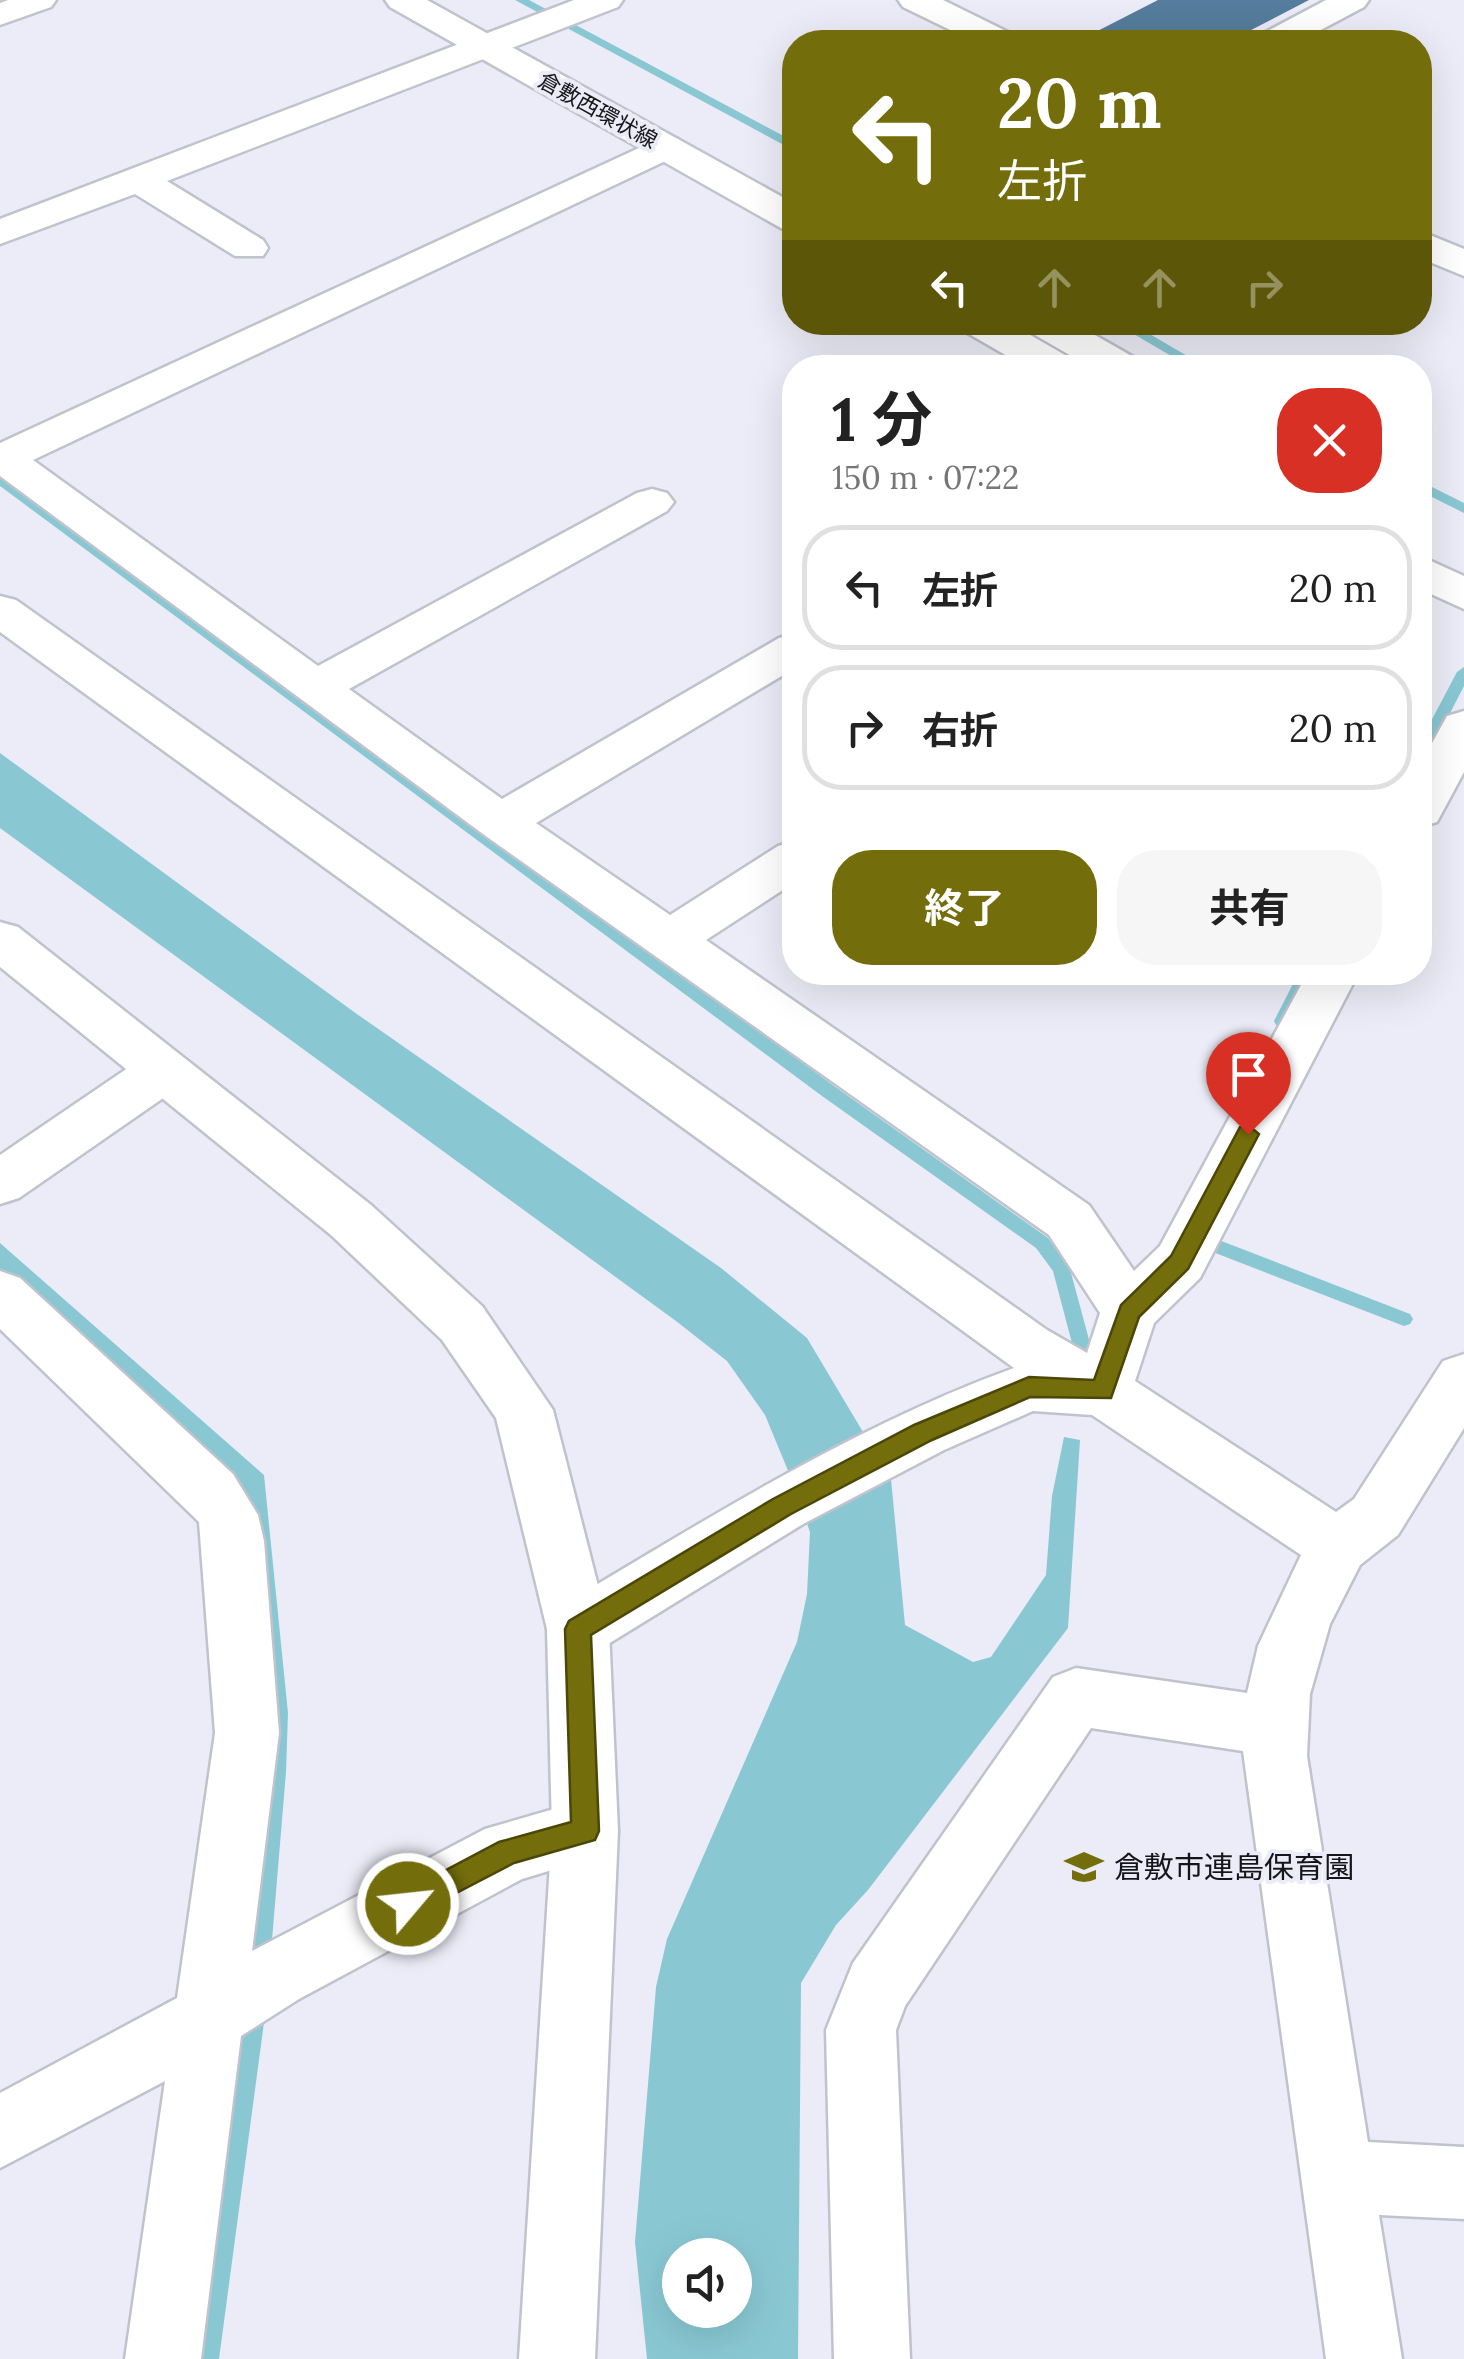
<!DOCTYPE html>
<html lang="ja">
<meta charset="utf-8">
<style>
:root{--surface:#fff;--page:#f6f6f6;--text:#222;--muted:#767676;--line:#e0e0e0;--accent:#736d0b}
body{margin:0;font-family:Lora,"Noto Sans JP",serif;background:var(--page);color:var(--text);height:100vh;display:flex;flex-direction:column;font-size:38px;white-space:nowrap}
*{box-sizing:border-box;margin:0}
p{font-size:32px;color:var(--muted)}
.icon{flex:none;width:55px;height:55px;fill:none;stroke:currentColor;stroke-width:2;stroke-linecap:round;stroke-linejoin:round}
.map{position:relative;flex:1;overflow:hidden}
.panel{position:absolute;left:782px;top:355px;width:650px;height:630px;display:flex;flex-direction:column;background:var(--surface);border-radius:40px;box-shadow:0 10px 40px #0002}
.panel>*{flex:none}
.guide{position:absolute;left:782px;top:30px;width:650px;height:305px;border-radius:40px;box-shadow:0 10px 40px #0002;background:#736d0b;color:#fff;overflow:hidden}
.fabs{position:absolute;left:662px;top:2238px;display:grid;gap:20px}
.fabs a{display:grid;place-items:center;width:90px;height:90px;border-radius:50%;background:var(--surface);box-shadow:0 10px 40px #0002;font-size:50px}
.pin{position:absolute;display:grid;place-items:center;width:85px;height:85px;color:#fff;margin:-102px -42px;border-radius:50% 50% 50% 0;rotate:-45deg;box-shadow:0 0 10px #0007}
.pin .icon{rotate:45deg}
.me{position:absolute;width:110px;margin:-55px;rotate:62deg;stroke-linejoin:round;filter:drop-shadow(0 0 8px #0008)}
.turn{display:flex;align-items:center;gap:35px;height:210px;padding:0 50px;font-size:45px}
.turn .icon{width:130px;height:130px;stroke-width:2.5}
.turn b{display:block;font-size:70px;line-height:85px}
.lanes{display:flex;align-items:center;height:95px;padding:0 50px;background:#0003;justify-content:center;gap:50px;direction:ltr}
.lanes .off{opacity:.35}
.round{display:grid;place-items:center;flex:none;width:105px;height:105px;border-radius:40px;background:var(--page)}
.summary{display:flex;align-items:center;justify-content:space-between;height:170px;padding:0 50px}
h1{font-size:60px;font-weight:700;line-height:75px}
.action{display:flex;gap:20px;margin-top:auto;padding:20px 50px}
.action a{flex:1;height:115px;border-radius:40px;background:var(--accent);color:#fff;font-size:40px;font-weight:700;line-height:115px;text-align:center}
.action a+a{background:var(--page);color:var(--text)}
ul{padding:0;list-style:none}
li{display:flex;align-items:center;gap:30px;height:125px;margin:0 20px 15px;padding:0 30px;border:5px solid var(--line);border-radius:40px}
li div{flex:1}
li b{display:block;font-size:38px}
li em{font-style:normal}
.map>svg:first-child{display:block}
.water{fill:#89c8d3;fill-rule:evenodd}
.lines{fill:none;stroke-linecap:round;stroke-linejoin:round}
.stream{fill:#89c8d3;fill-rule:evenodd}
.building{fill:#557c9c}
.minor-casing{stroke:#c0c2cc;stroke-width:5}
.tertiary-casing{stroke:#c0c2cc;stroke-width:5}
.secondary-casing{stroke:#c0c2cc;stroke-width:5}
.minor{fill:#fff;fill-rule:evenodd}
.tertiary{fill:#fff;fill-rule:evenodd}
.secondary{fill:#fff;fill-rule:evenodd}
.route{fill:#736d0b;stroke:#4b4707;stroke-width:2.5}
.labels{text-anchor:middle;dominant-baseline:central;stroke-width:8;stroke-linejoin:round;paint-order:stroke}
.far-street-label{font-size:22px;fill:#16161a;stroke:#ebecf7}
.near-poi-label{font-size:30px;fill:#16161a;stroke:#ebecf7;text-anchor:start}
</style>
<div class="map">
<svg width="1464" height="2359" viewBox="0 0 1464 2359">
<rect width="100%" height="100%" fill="#ebecf7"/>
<path class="water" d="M 0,753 L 354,1012 L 721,1268 L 807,1338 L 891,1479 L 905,1625 L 973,1662 L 991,1657 L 1046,1575 L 1052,1496 L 1064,1437 L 1080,1440 L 1068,1628 L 868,1890 L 836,1925 L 801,1983 L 798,2359 L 647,2359 L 635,2242 L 656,1987 L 667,1939 L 797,1642 L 807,1594 L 810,1532 L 789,1473 L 765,1415 L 727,1361 L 676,1321 L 0,828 ZM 680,2255 L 735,2255 L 735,2310 L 680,2310 Z
M 0,1243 L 264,1475 L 288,1713 L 286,1772 L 267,2000 L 219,2359 L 178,2359 L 247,1533 L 0,1278 Z"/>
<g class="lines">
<path class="stream" d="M 515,0 L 529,0 L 795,142 L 795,151 Z
M 1113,322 L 1129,322 L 1208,368 L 1192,368 Z
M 0,475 L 834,1086 L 1048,1238 L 1070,1269 L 1091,1347 L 1089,1352 L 1082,1355 L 1075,1352 L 1073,1347 L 1053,1271 L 1036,1248 L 822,1096 L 0,486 Z
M 1420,481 L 1464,503 L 1464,513 L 1420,491 Z
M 1464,667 L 1464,686 L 1428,756 L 1420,761 L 1420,742 L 1457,672 Z
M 1299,972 L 1315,972 L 1288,1025 L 1276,1025 L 1274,1021 Z
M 1211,1237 L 1410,1314 L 1413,1319 L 1410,1324 L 1404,1326 L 1205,1249 L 1202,1244 L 1205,1239 Z"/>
</g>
<path class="building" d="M 1158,0 L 1309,0 L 1228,42 L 1076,42 Z"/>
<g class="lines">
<g class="minor-casing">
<path id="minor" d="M 8,0 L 56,0 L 51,7 L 0,25 L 0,3 Z
M 574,0 L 623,0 L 618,7 L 167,181 L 263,240 L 268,248 L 263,256 L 235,256 L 135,194 L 0,244 L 0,219 Z
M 898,0 L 943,0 L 1014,35 L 1020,42 L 975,42 L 903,7 Z
M 1326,0 L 1369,0 L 1364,7 L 1298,42 L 1254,42 L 1260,35 Z
M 665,136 L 678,139 L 684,147 L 678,155 L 33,460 L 318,666 L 637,493 L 652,489 L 667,493 L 674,502 L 667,511 L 349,689 L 502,799 L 779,638 L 795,633 L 795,668 L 536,823 L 670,915 L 778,846 L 795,841 L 795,882 L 706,940 L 1089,1205 L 1134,1271 L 1160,1246 L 1308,972 L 1359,972 L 1200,1278 L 1154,1323 L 1135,1381 L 1336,1512 L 1354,1499 L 1443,1361 L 1464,1354 L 1464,1428 L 1398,1535 L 1360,1565 L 1330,1624 L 1310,1694 L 1307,1756 L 1368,2142 L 1464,2147 L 1464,2219 L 1379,2215 L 1402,2359 L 1326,2359 L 1243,1751 L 1091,1728 L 905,2006 L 896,2030 L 910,2359 L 834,2359 L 826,2030 L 853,1963 L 1053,1677 L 1076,1668 L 1247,1693 L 1258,1646 L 1301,1555 L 1092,1415 L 1033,1411 L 944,1450 L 803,1524 L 600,1649 L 578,1657 L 556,1649 L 547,1629 L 556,1609 C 704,1521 851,1427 1014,1368 L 0,632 L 0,596 L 16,600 L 1047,1330 L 1087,1353 L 1100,1313 L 1049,1235 L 483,834 L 0,476 L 0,443 Z
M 1420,231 L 1464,249 L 1464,276 L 1420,258 Z
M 1464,711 L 1464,772 L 1437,822 L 1420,827 L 1420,765 L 1447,716 Z
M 163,1051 L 182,1057 L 190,1071 L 182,1085 L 19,1198 L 0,1204 L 0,1155 L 144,1057 Z
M 0,1271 L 20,1278 L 233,1474 L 258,1515 L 264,1541 L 279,1733 L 252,1951 L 485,1829 L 585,1800 L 608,1809 L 618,1831 L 608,1853 L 522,1879 L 299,1999 L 241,2036 L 201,2359 L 125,2359 L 165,2081 L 0,2168 L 0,2093 L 177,1998 L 215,1733 L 199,1522 L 0,1329 Z"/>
</g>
<g class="tertiary-casing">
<path id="tertiary" d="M 0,922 L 18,927 L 371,1205 L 482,1306 L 553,1410 L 609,1629 L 618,1831 L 595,2359 L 519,2359 L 552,1831 L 547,1629 L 496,1418 L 442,1340 L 331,1235 L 0,967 Z"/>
</g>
<g class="secondary-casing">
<path id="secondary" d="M 385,0 L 427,0 L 795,204 L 795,232 L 781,228 L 390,7 Z
M 958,322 L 1008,322 L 1072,359 L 1078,368 L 1028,368 L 964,331 Z
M 1022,322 L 1072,322 L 1137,359 L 1143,368 L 1092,368 L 1028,331 Z
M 1420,556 L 1464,576 L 1464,609 L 1420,589 Z"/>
</g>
<use href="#minor" class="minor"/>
<use href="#tertiary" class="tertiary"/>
<use href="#secondary" class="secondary"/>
</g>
<path class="route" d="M 1248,1125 L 1259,1134 L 1188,1269 L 1139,1317 L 1111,1398 L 1030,1397 L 932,1440 L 791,1514 L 591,1635 L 599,1831 L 595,1840 L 514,1863 L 408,1918 L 399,1914 L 395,1904 L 399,1895 L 499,1842 L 571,1822 L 565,1629 L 569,1621 L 773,1499 L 914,1425 L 1029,1377 L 1094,1380 L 1121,1305 L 1171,1256 L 1240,1127 Z"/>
<defs>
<g id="school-bare" transform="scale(3)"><path d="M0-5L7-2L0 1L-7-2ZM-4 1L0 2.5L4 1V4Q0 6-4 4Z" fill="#736d0b" stroke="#ebecf7" stroke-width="2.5" paint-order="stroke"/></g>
</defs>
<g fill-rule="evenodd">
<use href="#school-bare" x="1084" y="1867"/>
</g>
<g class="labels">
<g class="far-street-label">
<text transform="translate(598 110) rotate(29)">倉敷西環状線</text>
</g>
<g class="near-poi-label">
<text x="1114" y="1867">倉敷市連島保育園</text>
</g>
</g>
</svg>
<div class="fabs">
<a><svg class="icon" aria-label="sound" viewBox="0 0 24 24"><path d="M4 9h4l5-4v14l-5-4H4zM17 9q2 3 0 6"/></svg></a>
</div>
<div class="pin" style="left:1248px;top:1134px;background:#d93025"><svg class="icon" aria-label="arrive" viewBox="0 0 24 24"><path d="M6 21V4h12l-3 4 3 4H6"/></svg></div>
<svg class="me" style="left:408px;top:1904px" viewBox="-20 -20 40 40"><circle r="17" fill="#736d0b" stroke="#fff" stroke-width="3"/><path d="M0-11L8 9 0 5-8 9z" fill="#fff"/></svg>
<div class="guide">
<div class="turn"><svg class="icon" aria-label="left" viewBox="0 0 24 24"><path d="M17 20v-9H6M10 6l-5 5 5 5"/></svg><div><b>20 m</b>左折</div></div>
<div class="lanes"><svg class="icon" aria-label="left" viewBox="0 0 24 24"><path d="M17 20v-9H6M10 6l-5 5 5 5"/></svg><svg class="icon off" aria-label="ahead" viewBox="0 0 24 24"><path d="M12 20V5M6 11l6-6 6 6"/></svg><svg class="icon off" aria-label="ahead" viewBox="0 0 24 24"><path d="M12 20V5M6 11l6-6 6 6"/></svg><svg class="icon off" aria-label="right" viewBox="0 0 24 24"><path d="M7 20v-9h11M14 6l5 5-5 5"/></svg></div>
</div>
<section class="panel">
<div class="summary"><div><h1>1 分</h1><p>150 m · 07:22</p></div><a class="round" style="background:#d93025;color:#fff"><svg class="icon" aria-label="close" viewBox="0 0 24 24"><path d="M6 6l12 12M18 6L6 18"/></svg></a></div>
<ul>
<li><svg class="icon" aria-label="left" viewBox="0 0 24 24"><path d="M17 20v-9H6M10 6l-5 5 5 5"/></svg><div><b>左折</b></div><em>20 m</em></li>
<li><svg class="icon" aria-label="right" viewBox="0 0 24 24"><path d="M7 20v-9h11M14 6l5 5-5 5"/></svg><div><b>右折</b></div><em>20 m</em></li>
</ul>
<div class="action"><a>終了</a><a>共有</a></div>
</section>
</div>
